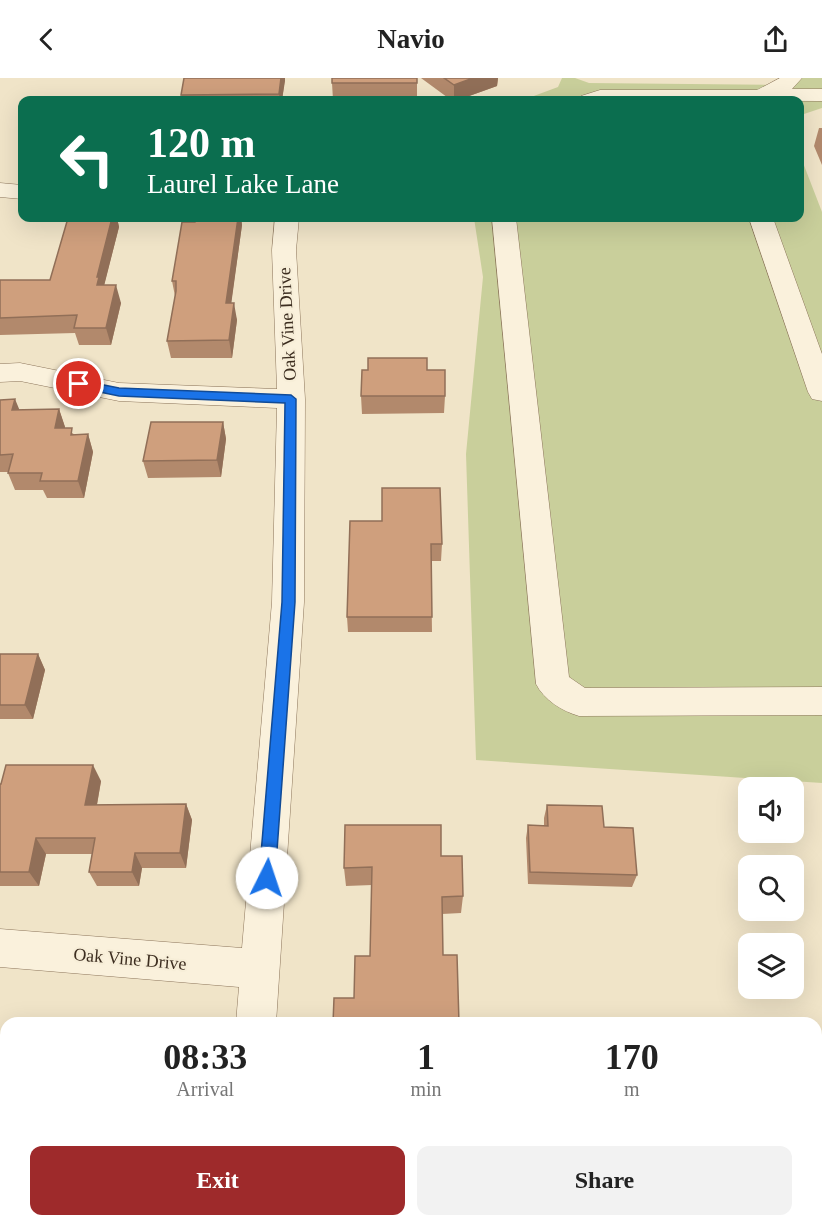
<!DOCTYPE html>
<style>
:root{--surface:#fff;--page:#f2f2f2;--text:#222;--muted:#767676;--accent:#9e2a2b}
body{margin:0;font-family:"Times New Roman",serif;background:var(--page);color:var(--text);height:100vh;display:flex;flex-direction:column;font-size:22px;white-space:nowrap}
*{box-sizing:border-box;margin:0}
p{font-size:20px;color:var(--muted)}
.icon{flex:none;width:33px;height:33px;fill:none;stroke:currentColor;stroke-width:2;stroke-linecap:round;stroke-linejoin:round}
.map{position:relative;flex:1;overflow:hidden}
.drawer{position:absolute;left:0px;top:939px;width:822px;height:210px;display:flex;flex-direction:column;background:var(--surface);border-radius:18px 18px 0 0;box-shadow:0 6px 24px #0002}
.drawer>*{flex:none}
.top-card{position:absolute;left:18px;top:18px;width:786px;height:126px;border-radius:12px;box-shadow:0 6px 24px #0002;background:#0b6e4f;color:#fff;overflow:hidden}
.controls{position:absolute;left:738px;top:699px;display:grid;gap:12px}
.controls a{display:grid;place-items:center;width:66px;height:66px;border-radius:12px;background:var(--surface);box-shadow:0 6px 24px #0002;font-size:30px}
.pin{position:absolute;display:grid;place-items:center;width:51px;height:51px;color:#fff;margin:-26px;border:3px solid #fff;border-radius:50%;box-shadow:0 2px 6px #0007}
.me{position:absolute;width:66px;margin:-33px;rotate:4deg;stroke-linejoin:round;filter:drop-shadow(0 0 4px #0008)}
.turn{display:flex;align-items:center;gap:21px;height:126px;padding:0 30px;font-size:27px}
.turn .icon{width:78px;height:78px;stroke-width:2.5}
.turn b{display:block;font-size:42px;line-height:51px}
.eta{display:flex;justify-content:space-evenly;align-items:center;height:102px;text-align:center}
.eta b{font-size:36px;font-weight:600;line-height:42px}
.action{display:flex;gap:12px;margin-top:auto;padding:12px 30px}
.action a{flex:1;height:69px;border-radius:12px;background:var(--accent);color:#fff;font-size:24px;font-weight:600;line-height:69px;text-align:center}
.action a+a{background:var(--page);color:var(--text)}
header{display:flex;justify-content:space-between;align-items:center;height:78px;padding:0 30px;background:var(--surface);font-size:27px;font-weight:600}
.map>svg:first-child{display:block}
.green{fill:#c9cf9b}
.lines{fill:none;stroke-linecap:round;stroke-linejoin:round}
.minor-casing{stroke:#8d765c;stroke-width:1}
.minor{fill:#faf1dc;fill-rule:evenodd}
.wall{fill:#b2896c}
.shaded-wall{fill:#916f58}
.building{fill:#cf9f7d;stroke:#916f58;stroke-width:1.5}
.route{fill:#1a73e8;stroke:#114b97;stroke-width:1.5}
.labels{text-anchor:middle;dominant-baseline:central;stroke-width:4.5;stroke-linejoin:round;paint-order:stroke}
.street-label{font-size:18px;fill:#3d2e20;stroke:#f7eed8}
</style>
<header><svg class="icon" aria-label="back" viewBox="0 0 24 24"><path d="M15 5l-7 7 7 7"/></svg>Navio<svg class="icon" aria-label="share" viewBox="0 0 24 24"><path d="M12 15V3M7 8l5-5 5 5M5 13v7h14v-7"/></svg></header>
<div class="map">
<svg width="822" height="1149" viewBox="0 0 822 1149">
<rect width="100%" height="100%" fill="#f0e4c8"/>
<path class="green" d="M 562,0 L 575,0 L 589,5 L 778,7 L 780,0 L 822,0 L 822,30 L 804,36 L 800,44 L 800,22 L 523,22 L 558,9 Z
M 800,77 L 822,134 L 822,705 L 476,682 L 466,376 L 483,199 L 474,140 L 800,140 Z"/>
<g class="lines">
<g class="minor-casing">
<path id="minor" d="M 780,0 L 802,0 L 792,11 L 822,11 L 822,23 L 577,22 L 581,18 L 600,12 L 757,12 Z
M 0,105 L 22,107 L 22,121 L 0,119 Z
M 275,140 L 299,140 L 296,172 L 305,321 L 304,524 L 276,945 L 236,945 L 239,909 L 0,889 L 0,851 L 242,870 L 272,524 L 277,330 L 119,323 L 20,303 L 0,304 L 0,286 L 20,285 L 119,305 L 277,311 L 272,172 Z
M 492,140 L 516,140 L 569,599 L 585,610 L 822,609 L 822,637 L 579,638 C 562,633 544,622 536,606 Z
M 749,140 L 773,140 L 822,276 L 822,323 L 812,321 L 808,314 Z
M 816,958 L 822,958 L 822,1000 L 816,1000 Z
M 213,1143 L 259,1143 L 258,1149 L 212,1149 Z"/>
</g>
<use href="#minor" class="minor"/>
</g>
<path class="wall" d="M 184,0 L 285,0 L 282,22 L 182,22 L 181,17 Z
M 417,0 L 417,22 L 333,22 L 332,5 Z
M 421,0 L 498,0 L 497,8 L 458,22 L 451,22 Z
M 819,50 L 822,50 L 822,87 L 814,68 Z
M 68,140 L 117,140 L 119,149 L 104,207 L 121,225 L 111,267 L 79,267 L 75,255 L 0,257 L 0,202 L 50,202 Z
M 196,140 L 241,140 L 242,147 L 231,225 L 237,242 L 232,280 L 171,280 L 167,263 L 175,218 L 172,203 L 195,144 Z
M 427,292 L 445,318 L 444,335 L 362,336 L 361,318 Z
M 0,322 L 19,332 L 59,331 L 65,349 L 65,350 L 75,357 L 88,356 L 93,374 L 84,420 L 47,420 L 43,412 L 15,412 L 8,395 L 8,394 L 0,394 Z
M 223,344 L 226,361 L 221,399 L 148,400 L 143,383 Z
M 350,443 L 442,466 L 441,483 L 431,483 L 432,554 L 348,554 L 347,539 Z
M 0,576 L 38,576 L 45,592 L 33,641 L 0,641 Z
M 101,703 L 97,727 L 186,726 L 192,742 L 186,790 L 142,790 L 139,808 L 97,808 L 89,794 L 92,776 L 46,776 L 39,808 L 0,808 L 0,706 Z
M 547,727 L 604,749 L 637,797 L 632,809 L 528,806 L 526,760 L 528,747 L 544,747 L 544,740 Z
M 441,778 L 463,818 L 461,835 L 442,836 L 443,877 L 354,920 L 370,878 L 372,807 L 346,808 L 344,790 Z
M 364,1143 L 443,1143 L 442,1148 L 366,1149 Z
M 648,1143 L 710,1143 L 710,1149 L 648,1149 Z"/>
<path class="shaded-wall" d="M 281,0 L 285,0 L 285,3 L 282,22 L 280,22 L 279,16 Z
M 473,0 L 498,0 L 497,8 L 458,22 L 454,22 L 454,7 Z
M 112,140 L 117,140 L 119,149 L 103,212 L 97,207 L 97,199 Z
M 238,140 L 241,140 L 242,147 L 229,242 L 226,225 Z
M 116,207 L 121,225 L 111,267 L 106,250 Z
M 234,225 L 237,242 L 232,280 L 229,262 Z
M 15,321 L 22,338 L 12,332 Z
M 59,331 L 65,349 L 61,368 L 55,350 Z
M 223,344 L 226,361 L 221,399 L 217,382 Z
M 88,356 L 93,374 L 84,420 L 78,403 Z
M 38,576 L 45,592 L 33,641 L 25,627 Z
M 93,687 L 101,703 L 94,743 L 85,727 Z
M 186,726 L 192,742 L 186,790 L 180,775 Z
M 36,760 L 46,776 L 39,808 L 29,794 Z
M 135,775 L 142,790 L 139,808 L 132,794 Z
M 134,1143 L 145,1143 L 145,1149 L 133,1149 Z"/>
<path class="building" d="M 184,0 L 281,0 L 279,16 L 181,17 Z
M 332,0 L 417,0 L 417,5 L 332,5 Z
M 444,0 L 473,0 L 454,7 Z
M 68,140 L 112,140 L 97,199 L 99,199 L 97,207 L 116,207 L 106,250 L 74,250 L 77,237 L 0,240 L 0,202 L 50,202 Z
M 196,140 L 238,140 L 226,225 L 234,225 L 229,262 L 167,263 L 176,213 L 176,203 L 172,203 L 182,144 L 195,144 Z
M 368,280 L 427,280 L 427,292 L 445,292 L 445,318 L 361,318 L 362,292 L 368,292 Z
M 15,321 L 12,332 L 59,331 L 55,350 L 72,350 L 71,357 L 88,356 L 78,403 L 40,403 L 42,395 L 8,395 L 13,376 L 0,377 L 0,322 Z
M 151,344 L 223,344 L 217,382 L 143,383 Z
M 382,410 L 440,410 L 442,466 L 431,466 L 432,539 L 347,539 L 350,443 L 382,443 Z
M 0,576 L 38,576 L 25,627 L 0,627 Z
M 6,687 L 93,687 L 85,727 L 186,726 L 180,775 L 135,775 L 132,794 L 89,794 L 95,760 L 36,760 L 29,794 L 0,794 L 0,706 L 1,706 Z
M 547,727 L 602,728 L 604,749 L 633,750 L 637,797 L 530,794 L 528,747 L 548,748 Z
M 345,747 L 441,747 L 441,778 L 462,778 L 463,818 L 442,819 L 443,877 L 457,877 L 459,945 L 333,945 L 334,920 L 354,920 L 355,878 L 370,878 L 372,789 L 344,790 Z
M 21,1143 L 134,1143 L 133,1149 L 20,1149 Z
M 655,1143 L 710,1143 L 710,1149 L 656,1149 Z"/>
<path class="route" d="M 79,302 L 119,310 L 291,317 L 296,321 L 295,524 L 275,800 L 273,805 L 267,807 L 262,805 L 259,800 L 282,524 L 285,325 L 119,318 L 75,309 L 75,304 Z"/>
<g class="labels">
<g class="street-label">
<text transform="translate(287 246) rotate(-93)">Oak Vine Drive</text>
<text transform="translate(130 881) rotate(5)">Oak Vine Drive</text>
</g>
</g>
</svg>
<div class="controls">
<a><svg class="icon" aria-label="sound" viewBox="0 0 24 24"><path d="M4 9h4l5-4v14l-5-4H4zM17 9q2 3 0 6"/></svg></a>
<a><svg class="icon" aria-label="search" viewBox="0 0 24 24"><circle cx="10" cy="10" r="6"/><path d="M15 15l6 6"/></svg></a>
<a><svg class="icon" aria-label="layers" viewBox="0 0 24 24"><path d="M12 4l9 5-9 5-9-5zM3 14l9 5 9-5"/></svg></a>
</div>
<div class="pin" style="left:79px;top:306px;background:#d93025"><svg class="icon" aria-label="arrive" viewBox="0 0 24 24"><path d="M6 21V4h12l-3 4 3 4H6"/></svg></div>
<svg class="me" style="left:267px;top:800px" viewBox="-20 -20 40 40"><circle r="19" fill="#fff"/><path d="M0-13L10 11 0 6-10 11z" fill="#1a73e8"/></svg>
<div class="top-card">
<div class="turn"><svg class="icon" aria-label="left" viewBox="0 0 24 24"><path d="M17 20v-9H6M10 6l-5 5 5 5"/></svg><div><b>120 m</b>Laurel Lake Lane</div></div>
</div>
<section class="drawer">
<div class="eta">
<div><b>08:33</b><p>Arrival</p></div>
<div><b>1</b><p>min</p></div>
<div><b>170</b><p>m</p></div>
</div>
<div class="action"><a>Exit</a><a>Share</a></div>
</section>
</div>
